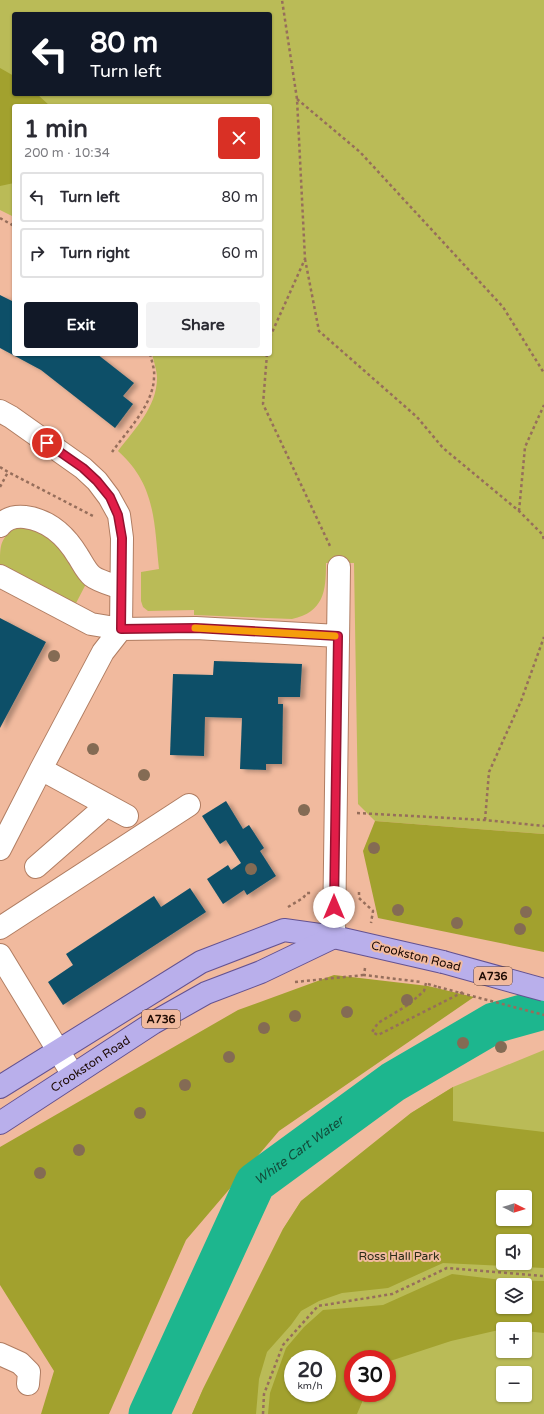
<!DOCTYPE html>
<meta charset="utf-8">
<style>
:root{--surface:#fff;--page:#f2f2f3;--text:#2b2b33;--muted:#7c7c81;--line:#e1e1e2;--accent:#111827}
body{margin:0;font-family:"Varela Round",sans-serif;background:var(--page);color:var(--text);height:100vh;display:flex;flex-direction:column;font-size:15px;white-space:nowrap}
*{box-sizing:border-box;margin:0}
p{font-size:13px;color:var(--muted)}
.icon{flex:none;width:22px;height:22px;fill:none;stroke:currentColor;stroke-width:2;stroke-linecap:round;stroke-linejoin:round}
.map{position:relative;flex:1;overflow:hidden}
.sheet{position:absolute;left:12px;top:104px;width:260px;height:252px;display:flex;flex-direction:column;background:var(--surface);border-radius:4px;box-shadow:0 1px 3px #0004}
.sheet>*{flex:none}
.hud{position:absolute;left:12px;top:12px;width:260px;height:84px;border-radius:4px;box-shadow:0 1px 3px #0004;background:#111827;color:#fff;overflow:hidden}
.needle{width:26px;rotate:95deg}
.tools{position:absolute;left:496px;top:1190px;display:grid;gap:8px}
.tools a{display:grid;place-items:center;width:36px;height:36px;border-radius:4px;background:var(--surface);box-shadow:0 1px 3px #0004;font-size:20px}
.speed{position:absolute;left:284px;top:1350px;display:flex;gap:8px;font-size:20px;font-weight:700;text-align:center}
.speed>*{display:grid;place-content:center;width:52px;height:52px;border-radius:50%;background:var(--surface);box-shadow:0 1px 3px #0004;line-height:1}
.speed small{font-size:10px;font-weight:400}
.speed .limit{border:6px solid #d22;background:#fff;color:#111}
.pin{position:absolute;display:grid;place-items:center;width:34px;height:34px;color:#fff;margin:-17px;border:2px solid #fff;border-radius:50%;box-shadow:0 1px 4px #0007}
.me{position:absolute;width:44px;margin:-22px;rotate:0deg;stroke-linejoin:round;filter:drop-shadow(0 0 3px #0008)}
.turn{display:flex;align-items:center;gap:14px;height:84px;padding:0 12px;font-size:18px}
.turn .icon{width:52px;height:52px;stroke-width:2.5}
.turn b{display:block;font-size:28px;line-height:34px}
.round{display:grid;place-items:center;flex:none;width:42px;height:42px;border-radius:4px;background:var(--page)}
.headline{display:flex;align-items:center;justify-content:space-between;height:68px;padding:0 12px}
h1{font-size:24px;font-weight:700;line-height:30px}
.button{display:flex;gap:8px;margin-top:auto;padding:8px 12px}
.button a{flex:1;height:46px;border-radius:4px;background:var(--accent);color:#fff;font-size:16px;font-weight:700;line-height:46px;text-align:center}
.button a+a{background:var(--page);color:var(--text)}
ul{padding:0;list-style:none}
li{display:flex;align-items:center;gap:12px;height:50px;margin:0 8px 6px;padding:0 4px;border:2px solid var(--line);border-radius:4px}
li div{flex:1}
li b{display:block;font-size:15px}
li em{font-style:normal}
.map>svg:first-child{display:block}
.green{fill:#babb57;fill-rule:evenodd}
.forest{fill:#a2a12e;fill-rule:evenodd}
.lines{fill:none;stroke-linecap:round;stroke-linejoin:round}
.river{stroke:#1db68e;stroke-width:41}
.building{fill:#0b4f68;filter:url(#shadow)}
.minor-casing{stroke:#b07d62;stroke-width:24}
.major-casing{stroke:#645291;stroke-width:24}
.path{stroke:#966e5b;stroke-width:2.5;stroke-dasharray:3 3;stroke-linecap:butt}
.minor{stroke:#fff;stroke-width:22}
.major{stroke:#b9afeb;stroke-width:22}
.major-bridge-casing{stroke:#645291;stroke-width:24;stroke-linecap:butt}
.path-bridge{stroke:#966e5b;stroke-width:2.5;stroke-dasharray:3 3;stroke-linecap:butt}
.major-bridge{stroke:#b9afeb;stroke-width:22}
.tree{fill:#846b54}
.route-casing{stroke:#92132f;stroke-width:10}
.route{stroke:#e11d48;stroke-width:7}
.slow{stroke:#f59e0b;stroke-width:7}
.labels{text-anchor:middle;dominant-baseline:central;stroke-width:4;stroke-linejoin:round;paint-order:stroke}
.shield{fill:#f1ba9e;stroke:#5c3e31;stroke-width:1}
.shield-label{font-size:11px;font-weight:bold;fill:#1c0902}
.street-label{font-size:12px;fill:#1c0902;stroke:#f1ba9e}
.park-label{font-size:12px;fill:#2a2b17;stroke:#f1ba9e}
.water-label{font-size:13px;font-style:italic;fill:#124b3a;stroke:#f1ba9e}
</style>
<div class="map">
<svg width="544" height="1414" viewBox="0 0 544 1414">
<defs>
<filter id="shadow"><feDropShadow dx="4.5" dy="2.5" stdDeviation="2" flood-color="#0004"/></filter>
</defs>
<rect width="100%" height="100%" fill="#f1ba9e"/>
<path class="green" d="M 0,0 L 544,0 L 544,834 L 375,821 L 358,804 L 354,563 L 326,563 C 326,591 324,612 292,619 L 194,615 L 194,610 L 148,611 L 143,607 L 141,601 L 141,572 L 159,569 C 154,522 156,485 118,451 C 134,430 157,407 157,378 C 157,371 154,362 152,354 L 270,354 L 270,106 L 14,106 L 14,217 L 0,210 ZM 14,14 L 270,14 L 270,94 L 14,94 Z
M 17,526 L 24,526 L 51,537 L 87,582 L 74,607 L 0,565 C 0,544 0,539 17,526 Z
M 544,1050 L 544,1414 L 192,1414 L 203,1389 L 283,1229 L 301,1201 L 411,1113 L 453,1087 ZM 503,1197 L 525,1197 L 525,1219 L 503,1219 ZM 503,1241 L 525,1241 L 525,1263 L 503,1263 ZM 503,1285 L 525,1285 L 525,1307 L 503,1307 ZM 503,1329 L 525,1329 L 525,1351 L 503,1351 ZM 293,1359 L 327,1359 L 327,1393 L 293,1393 ZM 353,1359 L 387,1359 L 387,1393 L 353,1393 ZM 503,1373 L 525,1373 L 525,1395 L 503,1395 Z"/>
<path class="forest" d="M 0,68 L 14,76 L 14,94 L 37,94 L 50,106 L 14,106 L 14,183 L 0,186 Z
M 375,821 L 544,834 L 544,952 L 378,918 L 363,851 Z
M 334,975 L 428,986 L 474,997 L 279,1131 L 186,1240 L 109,1414 L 41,1414 L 54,1371 L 0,1285 L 0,1147 L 238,1010 Z
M 453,1087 L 453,1121 L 544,1132 L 544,1268 L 443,1263 L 388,1288 L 342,1293 L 319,1301 L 301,1311 L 291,1325 L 267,1352 L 259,1379 L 256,1414 L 192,1414 L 203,1389 L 283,1229 L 301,1201 L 411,1113 ZM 503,1197 L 525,1197 L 525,1219 L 503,1219 ZM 503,1241 L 525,1241 L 525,1263 L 503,1263 Z
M 452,1274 L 502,1280 L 544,1281 L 544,1333 L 525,1331 L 525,1329 L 503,1329 L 451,1341 L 387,1362 L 387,1359 L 353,1359 L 353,1393 L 366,1393 L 357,1414 L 268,1414 L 270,1393 L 286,1348 L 304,1327 L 323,1310 L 383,1305 ZM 503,1285 L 525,1285 L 525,1307 L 503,1307 ZM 293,1359 L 327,1359 L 327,1393 L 293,1393 Z"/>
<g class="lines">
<path class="river" id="s1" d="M 149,1414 L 255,1183 L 393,1082 L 494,1023 L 544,1009"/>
</g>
<path class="building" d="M 0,295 L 14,302 L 14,354 L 97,354 L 134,383 L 123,396 L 133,404 L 115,428 L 41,370 L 0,348 Z
M 0,618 L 46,642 L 0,728 Z
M 214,661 L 302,664 L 300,697 L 278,697 L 278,704 L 283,704 L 282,764 L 266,764 L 266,770 L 240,769 L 242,718 L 205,717 L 204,756 L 170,755 L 173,674 L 213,675 Z
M 226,801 L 243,829 L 249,825 L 264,848 L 260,851 L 276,876 L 247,895 L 244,890 L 223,904 L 207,879 L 228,865 L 231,870 L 241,863 L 226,840 L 220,844 L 202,816 Z
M 190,888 L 206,912 L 63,1005 L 48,982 L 73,965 L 66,954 L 154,896 L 161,907 Z"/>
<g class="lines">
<g class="minor-casing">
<path id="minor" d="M 0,411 L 11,417 L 83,468 L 97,481 L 109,497 L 119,515 L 122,538 L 121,629 L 103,652 L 41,769 L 0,849
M 0,526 C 6,518 15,516 25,517 C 49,520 66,536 78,556 C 82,562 86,571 92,576 C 98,581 113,585 121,588
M 0,576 L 91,624 L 121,629 L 196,628 L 338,636
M 41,769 L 127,816
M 36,867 L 107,805
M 0,928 L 189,805
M 334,937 L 339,567
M 0,955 L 73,1075
M 0,1354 L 20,1363 L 29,1372 L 28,1384"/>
</g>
<g class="major-casing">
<g id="major">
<path d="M 0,1087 L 201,962 L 284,930 L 334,937 L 443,962"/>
<path id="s2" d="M 0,1123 L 153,1023 L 206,993 L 261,972 L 334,937"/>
</g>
</g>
<path class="path" d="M 297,99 L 360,152 L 503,307 L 544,373
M 0,218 L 14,226
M 305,259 L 319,331 L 417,417 L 443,448 L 519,511 L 543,535 L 544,542
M 270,337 L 305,259 L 297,99 L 282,0
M 267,354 L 263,404 L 330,546
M 112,452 C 127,431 153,405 154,378 C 155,370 152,362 150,354
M 0,467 L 8,472 L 93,516
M 0,487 L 8,472
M 519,511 L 525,447 L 544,405
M 357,813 L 485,820 L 544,826
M 485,820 L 489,772 L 521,701 L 544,637
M 359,892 L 359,898 L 373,911 L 371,923
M 288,907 L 303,898 L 307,893 L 313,893
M 365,968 L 364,975 L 421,982
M 295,982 L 364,975
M 426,983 L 424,991 L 408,1005 L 378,1023 L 372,1032 L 378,1035 L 463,992
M 428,984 L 438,987
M 263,1414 L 264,1394 L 283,1345 L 318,1306 L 392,1294 L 447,1268 L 544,1276"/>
<use href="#minor" class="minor"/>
<use href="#major" class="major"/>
<g class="major-bridge-casing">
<path id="major-bridge" d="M 443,962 L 544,990"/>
</g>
<path class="path-bridge" d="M 438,987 L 544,1015"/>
<use href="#major-bridge" class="major-bridge"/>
</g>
<g class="tree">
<circle cx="54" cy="656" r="6"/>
<circle cx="93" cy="749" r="6"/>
<circle cx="144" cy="775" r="6"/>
<circle cx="304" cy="810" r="6"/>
<circle cx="374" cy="848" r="6"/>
<circle cx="251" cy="869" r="6"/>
<circle cx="398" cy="910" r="6"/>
<circle cx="526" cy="912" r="6"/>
<circle cx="457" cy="923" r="6"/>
<circle cx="520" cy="929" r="6"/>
<circle cx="407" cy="1000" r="6"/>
<circle cx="347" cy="1012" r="6"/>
<circle cx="295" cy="1016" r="6"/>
<circle cx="264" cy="1028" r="6"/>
<circle cx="463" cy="1043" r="6"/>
<circle cx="501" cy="1047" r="6"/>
<circle cx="229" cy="1057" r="6"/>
<circle cx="185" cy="1085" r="6"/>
<circle cx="140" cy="1113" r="6"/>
<circle cx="79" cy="1150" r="6"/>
<circle cx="40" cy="1173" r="6"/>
</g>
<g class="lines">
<g class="route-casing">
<path id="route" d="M 47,443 L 83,468 L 97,481 L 110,497 L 118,515 L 122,538 L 121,629 L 196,628 L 338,636 L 334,907"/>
</g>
<use href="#route" class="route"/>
<path class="slow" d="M 195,628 L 335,636"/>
</g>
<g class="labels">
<g class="shield">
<rect x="474" y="967" width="38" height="18" rx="3"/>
<rect x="142" y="1010" width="38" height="18" rx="3"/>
</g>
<g class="shield-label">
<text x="493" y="976">A736</text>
<text x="161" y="1019">A736</text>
</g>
<g class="street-label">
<text transform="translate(416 956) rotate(14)">Crookston Road</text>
<text stroke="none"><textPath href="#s2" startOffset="108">Crookston Road</textPath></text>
</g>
<g class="park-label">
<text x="399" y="1256">Ross Hall Park</text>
</g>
<g class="water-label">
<text stroke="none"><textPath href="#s1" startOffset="309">White Cart Water</textPath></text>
</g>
</g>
</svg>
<div class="tools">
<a><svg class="needle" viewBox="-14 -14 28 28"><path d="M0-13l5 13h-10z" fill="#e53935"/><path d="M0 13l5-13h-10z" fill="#7c7c81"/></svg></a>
<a><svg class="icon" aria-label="sound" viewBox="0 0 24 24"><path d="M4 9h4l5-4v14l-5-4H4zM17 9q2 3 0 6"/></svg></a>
<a><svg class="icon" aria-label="layers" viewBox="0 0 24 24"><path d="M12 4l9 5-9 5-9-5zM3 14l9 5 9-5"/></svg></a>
<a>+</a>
<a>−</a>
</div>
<div class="speed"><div>20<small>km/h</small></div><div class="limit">30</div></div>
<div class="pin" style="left:47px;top:443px;background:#d93025"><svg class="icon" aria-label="arrive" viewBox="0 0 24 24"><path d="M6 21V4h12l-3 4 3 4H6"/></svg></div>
<svg class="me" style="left:334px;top:907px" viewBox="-20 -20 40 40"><circle r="19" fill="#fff"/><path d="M0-13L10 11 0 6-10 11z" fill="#e11d48"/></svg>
<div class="hud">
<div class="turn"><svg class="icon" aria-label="left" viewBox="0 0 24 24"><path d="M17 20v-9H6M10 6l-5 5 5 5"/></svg><div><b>80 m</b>Turn left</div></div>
</div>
<section class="sheet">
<div class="headline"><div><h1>1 min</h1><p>200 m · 10:34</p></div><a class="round" style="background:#d93025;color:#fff"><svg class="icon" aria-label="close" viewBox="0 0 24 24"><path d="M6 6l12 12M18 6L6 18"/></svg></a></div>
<ul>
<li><svg class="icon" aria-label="left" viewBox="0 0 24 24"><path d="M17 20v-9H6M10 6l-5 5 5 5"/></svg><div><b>Turn left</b></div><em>80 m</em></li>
<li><svg class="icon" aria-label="right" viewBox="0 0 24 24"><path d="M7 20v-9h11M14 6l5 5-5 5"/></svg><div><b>Turn right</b></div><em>60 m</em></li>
</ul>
<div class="button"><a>Exit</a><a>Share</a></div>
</section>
</div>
